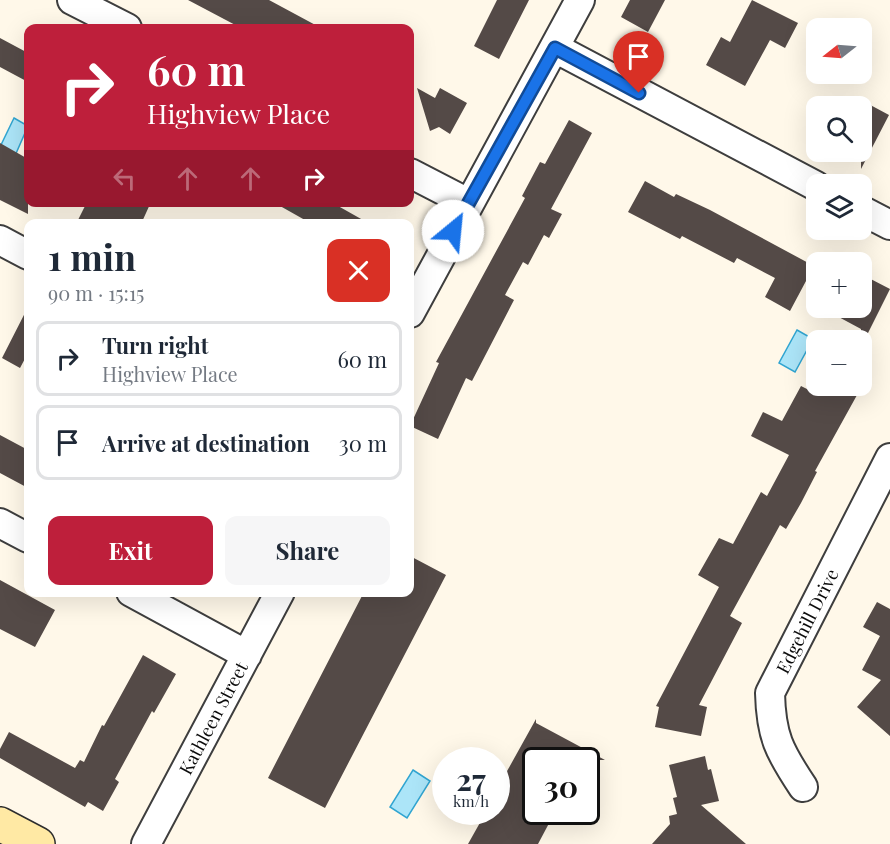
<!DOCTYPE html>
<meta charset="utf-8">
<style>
:root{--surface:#fff;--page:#f6f6f7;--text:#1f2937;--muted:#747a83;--line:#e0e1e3;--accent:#be1f3b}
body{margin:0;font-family:"Playfair Display",serif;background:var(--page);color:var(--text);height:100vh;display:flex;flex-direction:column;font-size:22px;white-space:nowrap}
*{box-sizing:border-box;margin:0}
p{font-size:20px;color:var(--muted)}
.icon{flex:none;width:33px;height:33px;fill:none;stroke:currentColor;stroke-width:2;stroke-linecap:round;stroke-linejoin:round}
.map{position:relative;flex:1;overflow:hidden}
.drawer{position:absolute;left:24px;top:219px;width:390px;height:378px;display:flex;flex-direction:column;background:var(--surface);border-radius:12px;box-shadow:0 6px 24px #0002}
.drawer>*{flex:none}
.guide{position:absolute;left:24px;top:24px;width:390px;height:183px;border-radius:12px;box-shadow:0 6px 24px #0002;background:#be1f3b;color:#fff;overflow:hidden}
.needle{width:39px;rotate:253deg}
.fabs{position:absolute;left:806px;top:18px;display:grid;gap:12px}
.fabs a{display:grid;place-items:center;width:66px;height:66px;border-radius:12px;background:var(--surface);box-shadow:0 6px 24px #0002;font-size:30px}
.speed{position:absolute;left:432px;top:747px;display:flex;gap:12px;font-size:30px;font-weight:700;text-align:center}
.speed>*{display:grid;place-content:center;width:78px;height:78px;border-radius:50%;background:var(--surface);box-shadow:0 6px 24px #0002;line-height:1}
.speed small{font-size:15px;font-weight:400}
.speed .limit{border:3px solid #111;border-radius:9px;background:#fff;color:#111}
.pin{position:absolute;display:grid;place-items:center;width:51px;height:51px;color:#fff;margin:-62px -26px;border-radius:50% 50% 50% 0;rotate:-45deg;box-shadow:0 0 6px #0007}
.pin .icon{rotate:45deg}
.me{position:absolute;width:66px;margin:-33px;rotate:28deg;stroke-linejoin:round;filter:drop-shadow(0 0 4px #0008)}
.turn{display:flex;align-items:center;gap:21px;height:126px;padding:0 24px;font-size:27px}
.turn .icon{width:78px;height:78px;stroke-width:2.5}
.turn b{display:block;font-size:42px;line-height:51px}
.lanes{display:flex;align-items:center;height:57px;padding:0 24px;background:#0003;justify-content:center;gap:30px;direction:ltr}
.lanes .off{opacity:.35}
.round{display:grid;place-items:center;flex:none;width:63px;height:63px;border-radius:12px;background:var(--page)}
.overview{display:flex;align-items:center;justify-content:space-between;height:102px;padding:0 24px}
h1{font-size:36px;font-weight:700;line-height:45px}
.primary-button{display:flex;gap:12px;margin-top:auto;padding:12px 24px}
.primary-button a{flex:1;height:69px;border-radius:12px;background:var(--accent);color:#fff;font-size:24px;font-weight:700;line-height:69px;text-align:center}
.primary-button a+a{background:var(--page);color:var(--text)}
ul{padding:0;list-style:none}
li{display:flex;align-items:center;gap:18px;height:75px;margin:0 12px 9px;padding:0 12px;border:3px solid var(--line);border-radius:12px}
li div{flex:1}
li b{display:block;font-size:22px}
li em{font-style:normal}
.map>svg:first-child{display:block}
.water{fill:#ace5f8;stroke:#31a5d1;stroke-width:1.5}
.building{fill:#544a47}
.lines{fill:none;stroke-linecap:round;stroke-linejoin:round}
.minor-casing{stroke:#3e3e3e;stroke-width:32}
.secondary-casing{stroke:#2d2d2d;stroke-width:36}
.minor{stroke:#fff;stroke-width:28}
.secondary{stroke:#ffe9a4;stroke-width:33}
.route-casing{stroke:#114b97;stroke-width:15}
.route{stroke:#1a73e8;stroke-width:10}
.labels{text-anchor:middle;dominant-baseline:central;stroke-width:6;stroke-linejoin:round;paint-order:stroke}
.street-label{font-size:18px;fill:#0b0b0b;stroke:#fff}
</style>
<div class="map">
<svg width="890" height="844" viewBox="0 0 890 844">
<rect width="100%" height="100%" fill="#fff8e9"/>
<path class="water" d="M 14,118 L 28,126 L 14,158 L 0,147 Z
M 797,330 L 813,339 L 795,372 L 779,363 Z
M 413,770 L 430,781 L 407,818 L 390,807 Z"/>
<path class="building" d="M 188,0 L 269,0 L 321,28 L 241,28 Z
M 497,0 L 529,0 L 499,59 L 474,46 Z
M 630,0 L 665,0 L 648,32 L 621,17 Z
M 752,0 L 798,23 L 785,48 L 770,40 L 745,86 L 706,65 L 721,37 L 730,42 Z
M 0,38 L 28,53 L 28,82 L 0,67 Z
M 417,88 L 435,98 L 440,88 L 467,103 L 450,134 L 439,127 L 430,131 Z
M 861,100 L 889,115 L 861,169 Z
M 569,120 L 592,133 L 551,209 L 562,214 L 549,238 L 544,235 L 528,265 L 523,262 L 505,295 L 514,300 L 472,381 L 466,378 L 438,439 L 410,426 L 439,363 L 436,362 L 525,198 L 522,196 L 540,162 L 545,164 Z
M 0,143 L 28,159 L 28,214 L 0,200 Z
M 645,181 L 674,197 L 676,194 L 710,210 L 814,266 L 790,311 L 765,297 L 775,278 L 737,258 L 734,263 L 682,236 L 680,239 L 628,212 Z
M 87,202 L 151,202 L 141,224 L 76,224 Z
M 273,202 L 331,202 L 370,224 L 312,224 Z
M 861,274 L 890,289 L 861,347 L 861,329 L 822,308 L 861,308 Z
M 28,307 L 28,353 L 20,368 L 2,358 Z
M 801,386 L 811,391 L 814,386 L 862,386 L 815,471 L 817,472 L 801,503 L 786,529 L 780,525 L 730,616 L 742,623 L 699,705 L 707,707 L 701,736 L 655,727 L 659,707 L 656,706 L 719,587 L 698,575 L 719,538 L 733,544 L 761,492 L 767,496 L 789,455 L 751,436 L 763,412 L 782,421 Z
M 0,435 L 28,450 L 28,488 L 0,473 Z
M 410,556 L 446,575 L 325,808 L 268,778 L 364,592 L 410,592 Z
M 0,580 L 55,610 L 35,647 L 0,629 Z
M 877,602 L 890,609 L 890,736 L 857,707 L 881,680 L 862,670 L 880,636 L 863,627 Z
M 143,655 L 176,674 L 154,713 L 152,711 L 115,779 L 119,782 L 103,811 L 88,802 L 85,807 L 0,758 L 0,749 L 9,732 L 75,768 L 80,760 L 84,762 L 102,725 L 104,726 Z
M 536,719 L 536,723 L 605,760 L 536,760 L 536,812 L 555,812 L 538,844 L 468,844 L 486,812 L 496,812 L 496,791 Z
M 705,756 L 708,770 L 711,769 L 719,801 L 701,805 L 746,844 L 652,844 L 670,824 L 669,816 L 677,814 L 673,798 L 677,797 L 669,765 Z"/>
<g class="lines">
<g class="minor-casing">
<path id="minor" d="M 72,0 L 127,28
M 555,48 L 816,186
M 410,173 L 468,203
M 861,210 L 890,225
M 0,240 L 28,255
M 410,313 L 580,0
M 0,523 L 28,538
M 131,592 L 247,655
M 803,787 C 779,751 771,736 770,693 L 890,458
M 146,844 L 280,592"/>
</g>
<g class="secondary-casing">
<path id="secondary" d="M 0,824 L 38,844"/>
</g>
<use href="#minor" class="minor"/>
<use href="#secondary" class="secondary"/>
</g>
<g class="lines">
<g class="route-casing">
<path id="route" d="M 453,231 L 555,48 L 639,93"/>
</g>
<use href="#route" class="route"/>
</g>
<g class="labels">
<g class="street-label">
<text transform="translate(807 621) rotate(-63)">Edgehill Drive</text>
<text transform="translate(213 718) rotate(-62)">Kathleen Street</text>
</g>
</g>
</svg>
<div class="fabs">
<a><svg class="needle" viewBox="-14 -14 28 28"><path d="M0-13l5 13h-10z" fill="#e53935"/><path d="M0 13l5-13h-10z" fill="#747a83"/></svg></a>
<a><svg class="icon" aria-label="search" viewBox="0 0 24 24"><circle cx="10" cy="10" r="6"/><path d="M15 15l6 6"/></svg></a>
<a><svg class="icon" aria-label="layers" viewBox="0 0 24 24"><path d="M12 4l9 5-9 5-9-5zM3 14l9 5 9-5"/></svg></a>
<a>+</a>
<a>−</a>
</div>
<div class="speed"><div>27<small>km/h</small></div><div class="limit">30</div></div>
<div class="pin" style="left:639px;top:93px;background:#d93025"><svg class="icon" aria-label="arrive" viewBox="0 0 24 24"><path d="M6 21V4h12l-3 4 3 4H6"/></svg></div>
<svg class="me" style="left:453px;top:231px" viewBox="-20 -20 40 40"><circle r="19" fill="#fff"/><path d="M0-13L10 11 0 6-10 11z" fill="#1a73e8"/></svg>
<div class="guide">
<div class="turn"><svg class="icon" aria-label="right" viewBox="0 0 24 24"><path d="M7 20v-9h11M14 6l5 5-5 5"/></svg><div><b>60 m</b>Highview Place</div></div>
<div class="lanes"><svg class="icon off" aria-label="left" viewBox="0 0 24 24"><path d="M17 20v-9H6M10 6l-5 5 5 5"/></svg><svg class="icon off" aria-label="ahead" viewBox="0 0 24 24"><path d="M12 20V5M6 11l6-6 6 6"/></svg><svg class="icon off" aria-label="ahead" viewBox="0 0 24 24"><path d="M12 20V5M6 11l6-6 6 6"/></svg><svg class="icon" aria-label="right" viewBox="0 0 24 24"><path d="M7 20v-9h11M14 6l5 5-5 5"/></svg></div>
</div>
<section class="drawer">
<div class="overview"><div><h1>1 min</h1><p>90 m · 15:15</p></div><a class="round" style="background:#d93025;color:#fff"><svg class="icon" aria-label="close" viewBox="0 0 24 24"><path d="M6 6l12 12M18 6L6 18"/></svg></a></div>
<ul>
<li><svg class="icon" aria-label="right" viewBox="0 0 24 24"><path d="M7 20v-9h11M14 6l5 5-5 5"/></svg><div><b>Turn right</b><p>Highview Place</p></div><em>60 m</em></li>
<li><svg class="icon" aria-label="arrive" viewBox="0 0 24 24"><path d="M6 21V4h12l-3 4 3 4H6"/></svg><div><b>Arrive at destination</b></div><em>30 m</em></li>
</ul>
<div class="primary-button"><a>Exit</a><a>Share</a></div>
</section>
</div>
